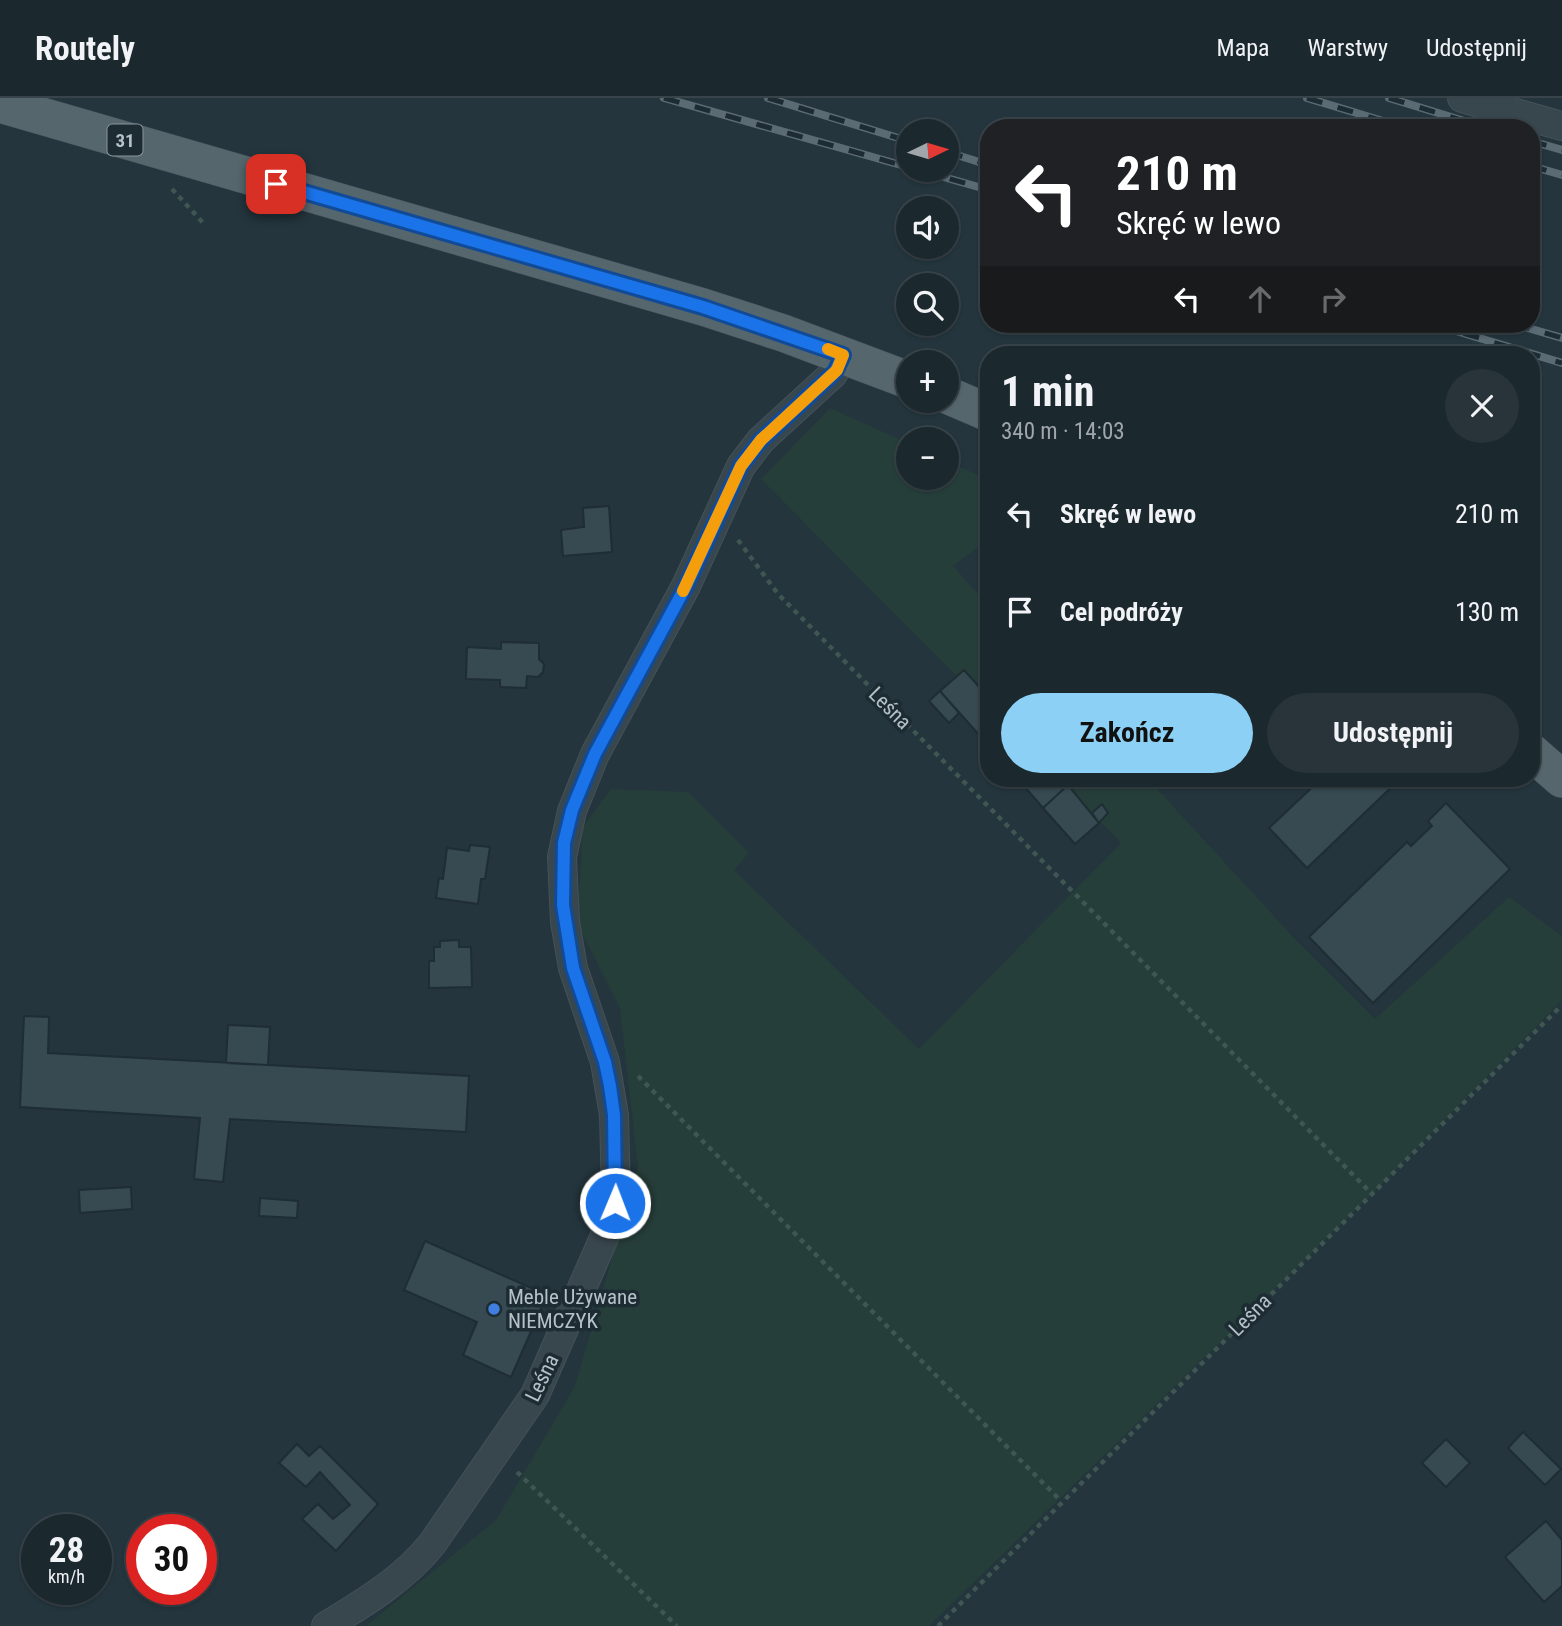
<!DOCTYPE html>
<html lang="pl">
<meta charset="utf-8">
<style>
:root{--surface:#1b282e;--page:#28343a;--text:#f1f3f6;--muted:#a0a6aa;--line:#39444a;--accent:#8cd0f5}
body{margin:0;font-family:"Roboto Condensed",sans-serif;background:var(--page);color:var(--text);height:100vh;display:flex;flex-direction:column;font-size:26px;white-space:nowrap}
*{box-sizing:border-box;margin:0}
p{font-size:23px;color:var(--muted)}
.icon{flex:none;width:38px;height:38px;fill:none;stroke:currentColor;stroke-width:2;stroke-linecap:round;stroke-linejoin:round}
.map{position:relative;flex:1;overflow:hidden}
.details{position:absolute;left:980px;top:248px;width:560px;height:441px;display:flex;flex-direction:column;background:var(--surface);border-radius:28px;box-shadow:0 2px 5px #0004,0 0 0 2px var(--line)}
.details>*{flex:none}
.hud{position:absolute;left:980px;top:21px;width:560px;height:214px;border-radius:28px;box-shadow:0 2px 5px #0004,0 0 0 2px var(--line);background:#202124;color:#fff;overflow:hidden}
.needle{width:46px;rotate:85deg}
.fabs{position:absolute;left:896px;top:21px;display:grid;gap:14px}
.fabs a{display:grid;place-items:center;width:63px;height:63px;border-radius:50%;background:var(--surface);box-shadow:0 2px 5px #0004,0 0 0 2px var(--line);font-size:35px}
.speed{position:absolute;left:21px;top:1416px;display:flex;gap:14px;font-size:35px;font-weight:700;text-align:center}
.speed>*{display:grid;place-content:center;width:91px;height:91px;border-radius:50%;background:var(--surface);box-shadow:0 2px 5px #0004,0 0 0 2px var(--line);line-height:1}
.speed small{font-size:18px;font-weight:400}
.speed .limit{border:10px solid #d22;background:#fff;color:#111}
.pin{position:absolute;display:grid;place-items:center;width:60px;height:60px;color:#fff;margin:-30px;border-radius:14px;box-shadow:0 4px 10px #0006}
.me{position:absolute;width:77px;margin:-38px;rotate:1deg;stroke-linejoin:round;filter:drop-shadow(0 0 5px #0008)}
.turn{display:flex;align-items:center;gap:24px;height:147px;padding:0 21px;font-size:32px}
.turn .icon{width:91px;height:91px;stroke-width:2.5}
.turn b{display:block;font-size:49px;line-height:60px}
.lanes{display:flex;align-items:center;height:66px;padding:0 21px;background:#0003;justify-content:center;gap:35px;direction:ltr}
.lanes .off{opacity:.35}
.round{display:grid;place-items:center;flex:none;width:74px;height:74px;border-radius:37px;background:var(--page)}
.headline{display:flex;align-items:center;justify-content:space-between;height:119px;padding:0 21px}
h1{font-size:42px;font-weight:700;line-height:52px}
.cta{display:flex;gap:14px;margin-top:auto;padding:14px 21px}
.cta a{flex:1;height:80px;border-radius:42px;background:var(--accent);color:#111;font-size:28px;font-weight:700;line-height:80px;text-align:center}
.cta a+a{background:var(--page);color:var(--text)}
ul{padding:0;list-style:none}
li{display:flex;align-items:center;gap:21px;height:98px;padding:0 21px}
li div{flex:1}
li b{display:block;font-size:26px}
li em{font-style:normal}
header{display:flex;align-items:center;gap:42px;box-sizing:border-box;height:98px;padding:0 35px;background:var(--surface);border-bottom:2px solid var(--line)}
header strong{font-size:33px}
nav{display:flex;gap:38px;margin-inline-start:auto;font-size:24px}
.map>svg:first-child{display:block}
.green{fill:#263e3a}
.building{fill:#374a52;stroke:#1f2d34;stroke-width:2}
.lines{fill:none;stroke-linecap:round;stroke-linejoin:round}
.minor-casing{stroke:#445259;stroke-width:30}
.major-casing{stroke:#445259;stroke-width:38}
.path{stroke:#3f5652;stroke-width:4.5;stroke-dasharray:5 5;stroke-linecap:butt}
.minor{stroke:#38464d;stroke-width:28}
.major{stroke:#56666d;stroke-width:37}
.rail-casing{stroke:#5a6b74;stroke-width:8}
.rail{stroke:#1d2b32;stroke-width:5;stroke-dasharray:16;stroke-linecap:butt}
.route-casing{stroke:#114b97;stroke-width:18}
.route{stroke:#1a73e8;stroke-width:12}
.slow{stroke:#f59e0b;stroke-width:12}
.shop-dot{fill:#3f7fe0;stroke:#1d2b32;stroke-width:2.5}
.labels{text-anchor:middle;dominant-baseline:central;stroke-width:7;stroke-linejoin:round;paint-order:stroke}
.shield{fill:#1d2b32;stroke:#87949b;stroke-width:2}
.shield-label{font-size:19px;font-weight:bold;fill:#b4c1c8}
.street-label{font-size:21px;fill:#b4c1c8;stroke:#1d2b32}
.poi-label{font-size:21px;fill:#b4c1c8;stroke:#1d2b32;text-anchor:start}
</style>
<header>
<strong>Routely</strong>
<nav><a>Mapa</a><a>Warstwy</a><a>Udostępnij</a></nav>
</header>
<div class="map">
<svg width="1562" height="1528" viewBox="0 0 1562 1528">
<rect width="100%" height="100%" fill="#24353d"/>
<path class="green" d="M 830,310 L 908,345 L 908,380 L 947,380 L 947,363 L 989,382 L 989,441 L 953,468 L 989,508 L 989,611 L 761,381 Z
M 1058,681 L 1148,681 L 1295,841 L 1375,921 L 1509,799 L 1562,838 L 1562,902 L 1372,1096 L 929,1528 L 366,1528 L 496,1422 L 575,1288 L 638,1070 L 620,910 L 577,825 L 583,729 L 611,691 L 688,694 L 749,755 L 734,772 L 919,951 L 1121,745 Z"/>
<path class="building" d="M 609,408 L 612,454 L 563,458 L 561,432 L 584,429 L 583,410 Z
M 501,544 L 539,545 L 539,561 L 544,566 L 543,574 L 538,579 L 527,578 L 526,590 L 500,589 L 500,582 L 466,581 L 467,549 L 501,551 Z
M 964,572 L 989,600 L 989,648 L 940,593 Z
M 940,593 L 959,615 L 949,625 L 929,603 Z
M 1018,681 L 1062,681 L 1068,687 L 1043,710 Z
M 1321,681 L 1400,681 L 1307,770 L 1269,730 Z
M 1068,687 L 1099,725 L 1075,746 L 1043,710 Z
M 1446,705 L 1510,771 L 1373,905 L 1309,839 L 1407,744 L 1411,748 L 1432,728 L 1428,723 Z
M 1102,706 L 1108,715 L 1099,725 L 1092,715 Z
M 470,747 L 490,749 L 485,781 L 481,781 L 478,806 L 436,800 L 439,780 L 443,781 L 447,750 L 469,753 Z
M 459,842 L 459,849 L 471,849 L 472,889 L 429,890 L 429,863 L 434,863 L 434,849 L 440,849 L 440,843 Z
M 24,918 L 49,919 L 48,955 L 469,978 L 466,1034 L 230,1021 L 223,1084 L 194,1081 L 200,1020 L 20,1009 Z
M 228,927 L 270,929 L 268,967 L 226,965 Z
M 131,1089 L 132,1111 L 80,1115 L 79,1092 Z
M 260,1100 L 298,1103 L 297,1120 L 259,1118 Z
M 425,1143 L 547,1197 L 511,1279 L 463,1257 L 477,1224 L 404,1192 Z
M 1523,1334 L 1561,1371 L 1545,1387 L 1508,1350 Z
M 1446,1341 L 1470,1365 L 1446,1389 L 1422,1365 Z
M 297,1346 L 309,1358 L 320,1348 L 378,1406 L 336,1453 L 302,1421 L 318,1406 L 333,1421 L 350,1407 L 320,1374 L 306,1389 L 279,1365 Z
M 1546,1423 L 1562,1442 L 1562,1488 L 1544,1504 L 1505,1459 Z"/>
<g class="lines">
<g class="minor-casing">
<path id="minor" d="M 1462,0 L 1562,28
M 326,1528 C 364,1505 404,1481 432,1446 L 535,1297 L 603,1142 L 612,1117 L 616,1098 L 614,1017 L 605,964 L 573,870 L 565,824 L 562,759 L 572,713 L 595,656 L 686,488 L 741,368 L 761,342 L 833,276 L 843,257"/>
</g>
<g class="major-casing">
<path id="major" d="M 0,6 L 703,209 L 783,235 L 908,282
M 947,297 L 989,315
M 1531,654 L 1562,681"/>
</g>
<path class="path" d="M 172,91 L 205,127
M 738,442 L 778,496 L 1372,1096
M 638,978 L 1061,1403
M 517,1374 L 677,1528
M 938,1528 L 1562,907"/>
<use href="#minor" class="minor"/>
<use href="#major" class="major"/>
<g class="rail-casing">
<path id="rail" d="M 664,0 L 908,69
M 768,0 L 908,43
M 1307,0 L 1406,30
M 1389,0 L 1487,30
M 1531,43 L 1562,52
M 947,54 L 989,67
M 1531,68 L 1562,77
M 919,72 L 989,92
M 1433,226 L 1562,265
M 1514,226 L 1562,240"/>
</g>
<use href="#rail" class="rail"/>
</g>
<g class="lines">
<g class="route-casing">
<path id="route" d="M 276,86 L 703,209 L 843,257 L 835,274 L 761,342 L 741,368 L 686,488 L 595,656 L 572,712 L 564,745 L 563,807 L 573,870 L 605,964 L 610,988 L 614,1017 L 615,1105"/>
</g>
<use href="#route" class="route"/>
<path class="slow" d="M 683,493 L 741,368 L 761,342 L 837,272 L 843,257 L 828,251"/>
</g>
<circle class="shop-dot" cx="494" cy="1211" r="7"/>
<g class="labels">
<rect class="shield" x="107.5" y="26.5" width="35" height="31" rx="5"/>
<g class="shield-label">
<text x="125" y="42">31</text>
</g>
<g class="street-label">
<text transform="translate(890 610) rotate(45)">Leśna</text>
<text transform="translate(1250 1217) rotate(-45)">Leśna</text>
<text transform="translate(542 1280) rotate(-64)">Leśna</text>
</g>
<g class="poi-label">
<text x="508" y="1199">Meble Używane<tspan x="508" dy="24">NIEMCZYK</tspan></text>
</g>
</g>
</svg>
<div class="fabs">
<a><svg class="needle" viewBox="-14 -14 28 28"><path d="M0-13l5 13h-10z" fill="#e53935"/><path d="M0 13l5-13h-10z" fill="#a0a6aa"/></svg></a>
<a><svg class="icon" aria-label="sound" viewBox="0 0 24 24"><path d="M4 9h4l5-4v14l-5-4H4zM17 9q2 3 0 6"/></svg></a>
<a><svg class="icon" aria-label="search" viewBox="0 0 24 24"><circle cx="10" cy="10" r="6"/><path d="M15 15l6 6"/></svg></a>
<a>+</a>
<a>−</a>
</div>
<div class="speed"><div>28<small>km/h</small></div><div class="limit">30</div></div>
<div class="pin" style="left:276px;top:86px;background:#d93025"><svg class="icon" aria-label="arrive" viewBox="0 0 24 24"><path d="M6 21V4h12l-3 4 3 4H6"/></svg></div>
<svg class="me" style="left:615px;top:1105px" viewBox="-20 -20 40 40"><circle r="17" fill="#1a73e8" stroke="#fff" stroke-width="3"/><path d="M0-11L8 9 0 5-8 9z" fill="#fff"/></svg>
<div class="hud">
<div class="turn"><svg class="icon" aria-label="left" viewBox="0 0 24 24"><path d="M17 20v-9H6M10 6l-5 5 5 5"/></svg><div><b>210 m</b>Skręć w lewo</div></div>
<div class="lanes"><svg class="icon" aria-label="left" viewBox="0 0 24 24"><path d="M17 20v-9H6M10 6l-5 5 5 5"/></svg><svg class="icon off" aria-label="ahead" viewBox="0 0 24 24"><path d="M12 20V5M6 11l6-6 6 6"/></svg><svg class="icon off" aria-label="right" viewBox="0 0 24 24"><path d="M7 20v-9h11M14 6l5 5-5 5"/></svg></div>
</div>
<section class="details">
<div class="headline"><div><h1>1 min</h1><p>340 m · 14:03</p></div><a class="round"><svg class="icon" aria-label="close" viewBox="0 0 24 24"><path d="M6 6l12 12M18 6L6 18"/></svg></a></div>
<ul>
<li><svg class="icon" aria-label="left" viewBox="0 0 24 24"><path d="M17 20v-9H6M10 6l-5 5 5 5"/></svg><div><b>Skręć w lewo</b></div><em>210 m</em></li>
<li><svg class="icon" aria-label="arrive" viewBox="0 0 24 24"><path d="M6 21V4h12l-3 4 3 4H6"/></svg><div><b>Cel podróży</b></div><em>130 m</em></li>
</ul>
<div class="cta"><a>Zakończ</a><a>Udostępnij</a></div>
</section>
</div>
